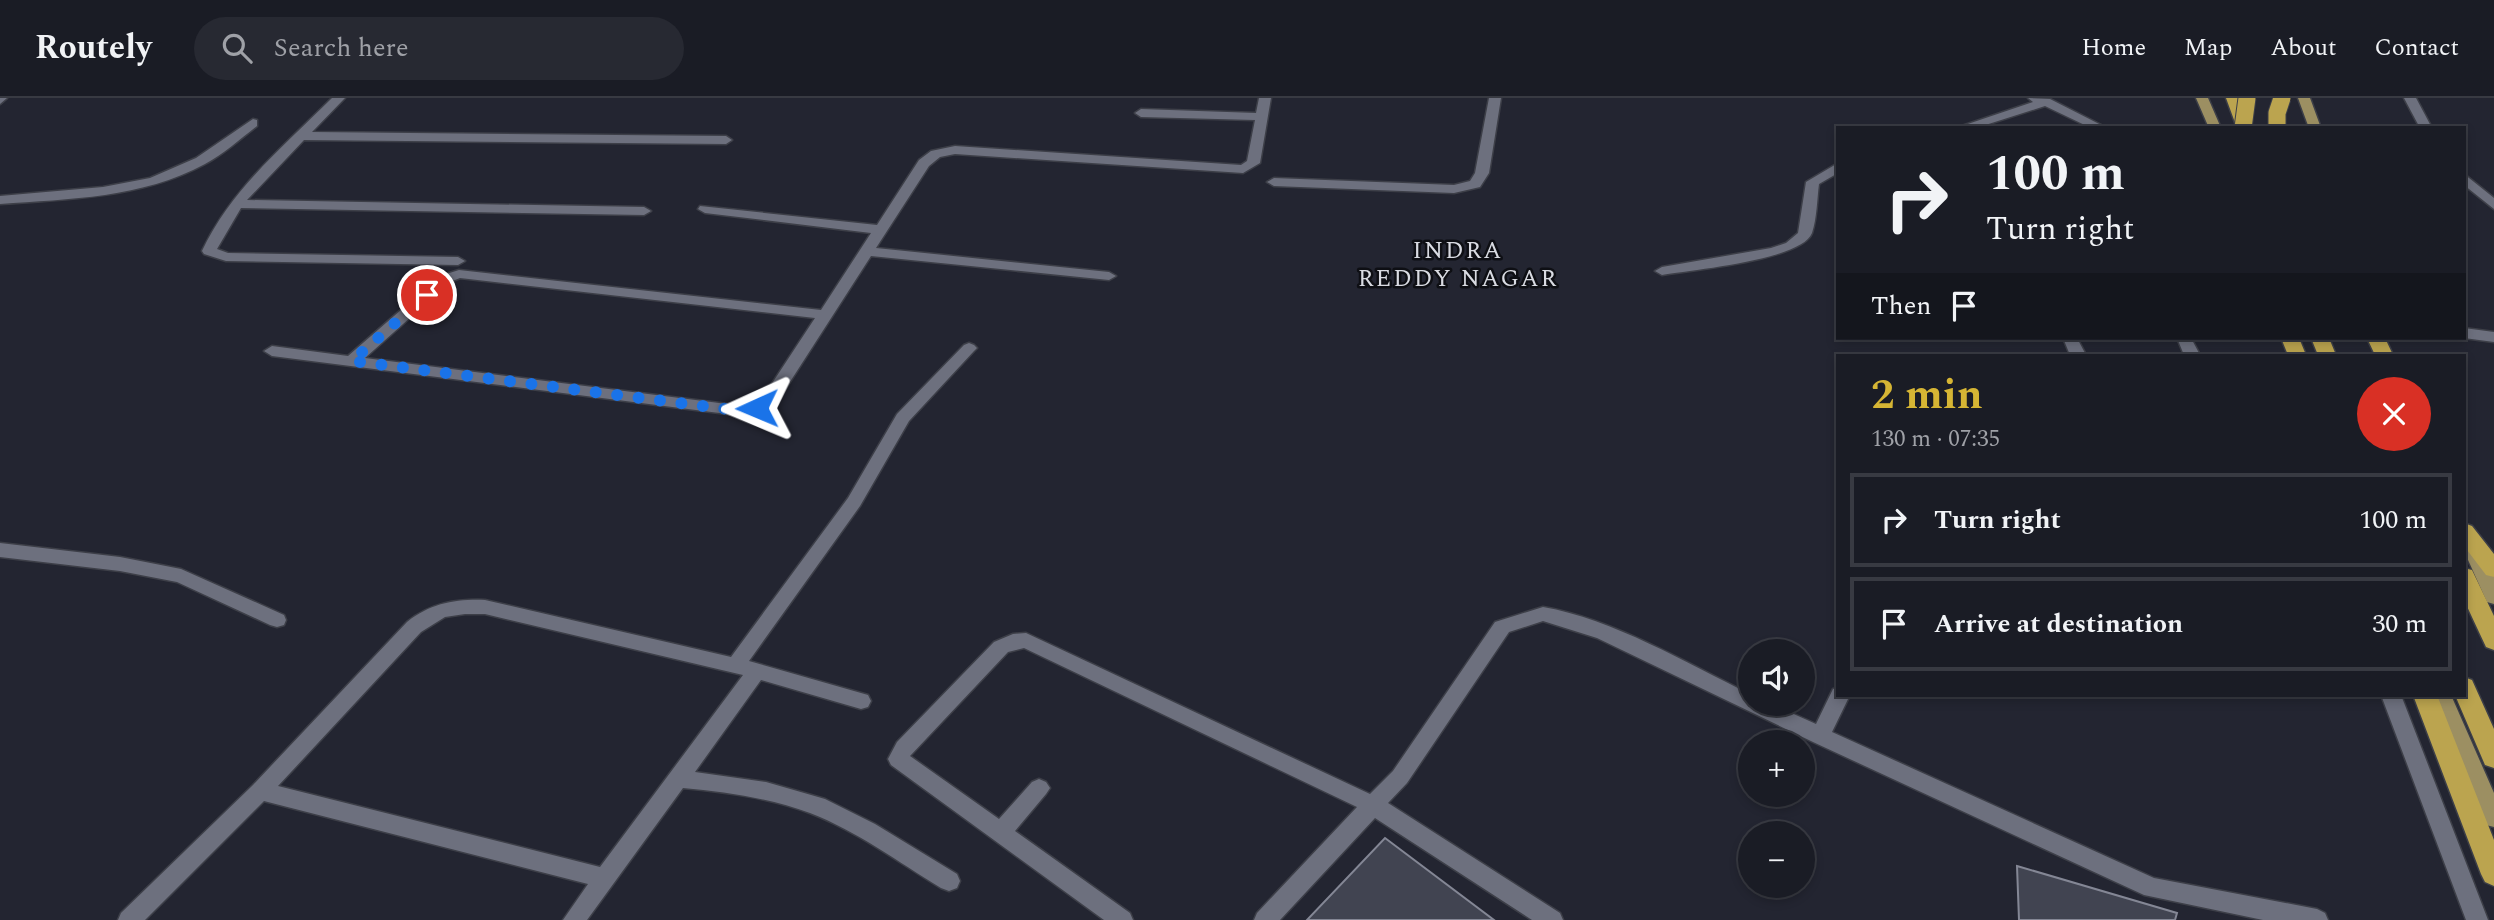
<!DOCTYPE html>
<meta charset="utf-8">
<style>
:root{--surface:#1a1c25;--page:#272932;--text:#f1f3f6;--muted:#9fa1a7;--line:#383a42;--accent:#d6b534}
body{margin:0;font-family:Spectral,serif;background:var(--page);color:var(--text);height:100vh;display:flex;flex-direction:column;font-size:26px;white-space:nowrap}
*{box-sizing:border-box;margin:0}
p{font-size:23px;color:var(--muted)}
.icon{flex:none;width:38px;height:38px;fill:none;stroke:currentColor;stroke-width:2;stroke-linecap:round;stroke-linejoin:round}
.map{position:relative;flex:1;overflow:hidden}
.side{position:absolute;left:1836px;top:256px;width:630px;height:343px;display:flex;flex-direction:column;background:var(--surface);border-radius:0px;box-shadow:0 4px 10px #0003,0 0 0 2px var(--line)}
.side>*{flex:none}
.guide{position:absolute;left:1836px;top:28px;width:630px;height:214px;border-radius:0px;box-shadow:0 4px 10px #0003,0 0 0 2px var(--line);background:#1a1c25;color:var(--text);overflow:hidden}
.controls{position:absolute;left:1738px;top:541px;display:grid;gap:14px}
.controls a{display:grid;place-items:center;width:77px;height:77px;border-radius:50%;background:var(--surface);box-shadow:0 4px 10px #0003,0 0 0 2px var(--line);font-size:35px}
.pin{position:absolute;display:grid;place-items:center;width:60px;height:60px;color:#fff;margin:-30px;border:4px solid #fff;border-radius:50%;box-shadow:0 2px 7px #0007}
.me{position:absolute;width:77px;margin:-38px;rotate:269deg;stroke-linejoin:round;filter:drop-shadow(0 0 5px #0008)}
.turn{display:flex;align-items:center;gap:24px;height:147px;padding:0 35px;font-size:32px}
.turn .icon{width:91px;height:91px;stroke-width:2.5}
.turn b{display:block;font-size:49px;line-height:60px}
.then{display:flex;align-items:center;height:66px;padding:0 35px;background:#0003;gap:14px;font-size:26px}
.round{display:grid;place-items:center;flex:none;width:74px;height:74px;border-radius:37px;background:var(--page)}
.overview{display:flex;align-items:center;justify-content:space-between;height:119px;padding:0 35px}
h1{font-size:42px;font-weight:700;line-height:52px;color:var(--accent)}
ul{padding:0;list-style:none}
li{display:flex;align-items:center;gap:21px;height:94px;margin:0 14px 10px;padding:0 21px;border:4px solid var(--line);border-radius:0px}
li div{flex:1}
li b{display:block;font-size:26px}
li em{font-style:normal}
header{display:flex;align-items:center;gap:42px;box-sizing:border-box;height:98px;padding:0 35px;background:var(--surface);border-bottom:2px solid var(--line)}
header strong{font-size:33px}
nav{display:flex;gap:38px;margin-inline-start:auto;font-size:24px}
.search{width:490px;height:63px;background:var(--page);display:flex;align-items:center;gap:18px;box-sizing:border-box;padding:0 24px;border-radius:38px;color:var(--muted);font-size:26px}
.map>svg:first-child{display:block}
.building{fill:#414451;stroke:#848795;stroke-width:2}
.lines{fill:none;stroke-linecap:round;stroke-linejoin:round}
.minor-casing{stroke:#3d3f48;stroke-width:3}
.major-casing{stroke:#3d3f48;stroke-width:3}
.highway-casing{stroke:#3d3f48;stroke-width:3}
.minor{fill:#6d707e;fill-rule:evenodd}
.major{fill:#9c8f62;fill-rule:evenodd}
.highway{fill:#bba44f;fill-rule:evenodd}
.highway-bridge-casing{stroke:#3d3f48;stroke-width:19;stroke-linecap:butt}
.highway-bridge{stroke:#bba44f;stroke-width:17}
.route{stroke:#1a73e8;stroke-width:12;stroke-dasharray:0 21.6}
.labels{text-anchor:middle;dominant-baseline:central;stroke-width:5;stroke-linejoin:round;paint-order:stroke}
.neighbourhood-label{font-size:24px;letter-spacing:2px;fill:#d9dbe2;stroke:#0e0f14}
</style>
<header>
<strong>Routely</strong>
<div class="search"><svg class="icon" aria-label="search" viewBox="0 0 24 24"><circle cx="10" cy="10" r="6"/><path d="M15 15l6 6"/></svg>Search here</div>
<nav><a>Home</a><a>Map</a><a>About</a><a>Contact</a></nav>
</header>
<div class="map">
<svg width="2494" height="822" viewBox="0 0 2494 822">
<rect width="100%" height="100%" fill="#232531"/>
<path class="building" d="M 1385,740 L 1494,822 L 1307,822 Z
M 2017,768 L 2177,815 L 2175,822 L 2019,822 Z"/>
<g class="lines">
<g class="minor-casing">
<path id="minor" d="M 0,0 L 7,0 L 0,6 Z
M 332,0 L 345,0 L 312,34 L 726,38 L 732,42 L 726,46 L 304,42 L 247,102 L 644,109 L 651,113 L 644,117 L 241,110 L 217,151 L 228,155 L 458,159 L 465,163 L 458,167 L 226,163 L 204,156 L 202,153 C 231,91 285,47 332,0 Z
M 1259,0 L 1271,0 L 1260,65 L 1243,75 L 955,56 L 940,59 L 929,68 L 876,150 L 1109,174 L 1116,178 L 1109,182 L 871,158 L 777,304 L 763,314 L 735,317 L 272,258 L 264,253 L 272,248 L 348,258 L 440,178 L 459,172 L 821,212 L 871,135 L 705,115 L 698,111 L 700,108 L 877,127 L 919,62 L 931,53 L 955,48 L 1241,67 L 1247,63 L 1255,22 L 1141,19 L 1135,15 L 1141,11 L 1256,15 ZM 460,180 L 815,220 L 765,296 L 753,305 L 735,307 L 365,260 L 450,184 Z
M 1489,0 L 1501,0 L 1489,75 L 1480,89 L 1454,95 L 1274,88 L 1267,84 L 1274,80 L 1454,87 L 1470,83 L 1475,75 Z
M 2028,0 L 2050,1 L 2107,30 L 2091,30 L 2045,8 L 1976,30 L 1956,30 L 2033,4 Z
M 2404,0 L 2416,0 L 2432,30 L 2420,30 Z
M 253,21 L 257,22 L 257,28 C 240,41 224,56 205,66 C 142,100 70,101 0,106 L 0,98 L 103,89 L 150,80 L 196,60 Z
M 1838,65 L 1838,75 L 1819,86 C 1817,101 1817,120 1812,135 C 1802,162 1691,172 1662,177 L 1655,173 L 1662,169 L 1771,150 L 1786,145 L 1798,135 L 1806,84 Z
M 2464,76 L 2494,100 L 2494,111 L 2464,87 Z
M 2464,230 L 2494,234 L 2494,244 L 2464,240 Z
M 2063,240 L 2077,240 L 2086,257 L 2070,257 Z
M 2177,240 L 2191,240 L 2200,257 L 2184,257 Z
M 969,245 L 974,247 L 977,250 L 974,253 L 909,323 L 860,408 L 749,563 L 868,597 L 871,603 L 868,609 L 861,611 L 761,582 L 695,674 L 766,684 L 825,701 L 875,726 L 957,776 L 960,783 L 957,790 L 949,793 L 941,790 C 898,764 857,733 810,715 C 770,700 726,694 683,690 L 587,822 L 563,822 L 588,786 L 264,703 L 145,822 L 118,822 L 121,815 L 253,687 L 407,524 C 431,505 456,501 485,502 L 731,559 L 848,400 L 897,316 L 964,247 ZM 465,516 L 485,516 L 743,577 L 600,769 L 278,688 L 421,534 L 445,519 Z
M 0,445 L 120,459 L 181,471 L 284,517 L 286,522 L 284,527 L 277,529 L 270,527 L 177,484 L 120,473 L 0,459 Z
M 1543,509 C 1613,521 1686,565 1750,596 L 1750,606 L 1771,606 L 1816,626 L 1833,591 L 1838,590 L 1838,597 L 1850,597 L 1832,634 L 2154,780 L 2317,811 L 2325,815 L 2328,822 L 2263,822 L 2144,797 L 1813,644 L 1597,540 L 1543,523 L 1509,534 L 1407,685 L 1388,705 L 1560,815 L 1563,822 L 1532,822 L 1375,720 L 1280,822 L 1254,822 L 1257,815 L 1357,709 L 1024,550 L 1008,554 L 910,658 L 999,721 L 1032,684 L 1039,681 L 1046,684 L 1050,690 L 1046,696 L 1015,733 L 1130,815 L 1133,822 L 1104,822 L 891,667 L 888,661 L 897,644 L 994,544 L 1013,536 L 1026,535 L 1370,696 L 1393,673 L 1495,524 Z
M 2381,597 L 2401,597 L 2488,822 L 2466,822 Z"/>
</g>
<g class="major-casing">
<path id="major" d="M 2196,0 L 2208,0 L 2221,30 L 2209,30 Z
M 2298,0 L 2310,0 L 2321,30 L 2309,30 Z
M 2472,444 L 2478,446 L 2494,479 L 2494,506 L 2487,504 L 2464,453 L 2466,446 Z
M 2431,597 L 2451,597 L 2494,695 L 2494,729 L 2486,727 L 2483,720 Z"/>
</g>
<g class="highway-casing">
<path id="highway" d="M 2226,0 L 2240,0 L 2252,30 L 2237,30 Z
M 2281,240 L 2299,240 L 2306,257 L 2288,257 Z
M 2311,240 L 2329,240 L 2336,257 L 2318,257 Z
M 2367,240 L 2385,240 L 2393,257 L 2375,257 Z
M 2464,425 L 2472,428 L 2494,456 L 2494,479 L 2486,477 L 2464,448 Z
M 2464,470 L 2472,472 L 2494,518 L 2494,552 L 2486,549 L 2464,502 Z
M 2464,579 L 2472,582 L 2494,631 L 2494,670 L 2485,667 L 2455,597 L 2464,597 Z
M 2413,597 L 2437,597 L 2494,742 L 2494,788 L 2485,784 L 2481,776 Z"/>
</g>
<use href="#minor" class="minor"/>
<use href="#major" class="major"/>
<use href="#highway" class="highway"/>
<g class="highway-bridge-casing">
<path id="highway-bridge" d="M 2243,30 L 2247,0
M 2277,30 L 2277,15 L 2282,0"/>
</g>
<use href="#highway-bridge" class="highway-bridge"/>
</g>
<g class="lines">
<path class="route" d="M 427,197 L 352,263 L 735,312 L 757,310"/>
</g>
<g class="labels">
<g class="neighbourhood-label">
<text x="1458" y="153">INDRA<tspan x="1458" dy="28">REDDY NAGAR</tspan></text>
</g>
</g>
</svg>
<div class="controls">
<a><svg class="icon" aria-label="sound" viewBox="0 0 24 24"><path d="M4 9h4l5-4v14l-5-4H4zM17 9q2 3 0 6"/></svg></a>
<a>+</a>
<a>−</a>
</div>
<div class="pin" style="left:427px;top:197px;background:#d93025"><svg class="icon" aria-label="arrive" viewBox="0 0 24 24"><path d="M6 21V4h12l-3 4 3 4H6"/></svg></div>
<svg class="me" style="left:757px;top:310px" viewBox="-20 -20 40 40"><path d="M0-17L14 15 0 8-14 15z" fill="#1a73e8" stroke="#fff" stroke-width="4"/></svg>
<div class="guide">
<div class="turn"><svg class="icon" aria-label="right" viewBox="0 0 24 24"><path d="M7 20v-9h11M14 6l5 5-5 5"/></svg><div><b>100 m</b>Turn right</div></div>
<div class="then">Then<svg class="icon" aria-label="arrive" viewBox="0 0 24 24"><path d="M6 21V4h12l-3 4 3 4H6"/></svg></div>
</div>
<section class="side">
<div class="overview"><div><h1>2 min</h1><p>130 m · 07:35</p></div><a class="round" style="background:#d93025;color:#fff"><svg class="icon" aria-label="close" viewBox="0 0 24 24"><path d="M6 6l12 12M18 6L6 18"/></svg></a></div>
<ul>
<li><svg class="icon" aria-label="right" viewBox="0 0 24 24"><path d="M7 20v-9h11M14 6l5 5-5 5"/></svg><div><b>Turn right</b></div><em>100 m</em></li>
<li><svg class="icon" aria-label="arrive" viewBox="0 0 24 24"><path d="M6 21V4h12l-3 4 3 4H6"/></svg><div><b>Arrive at destination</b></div><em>30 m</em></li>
</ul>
</section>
</div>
